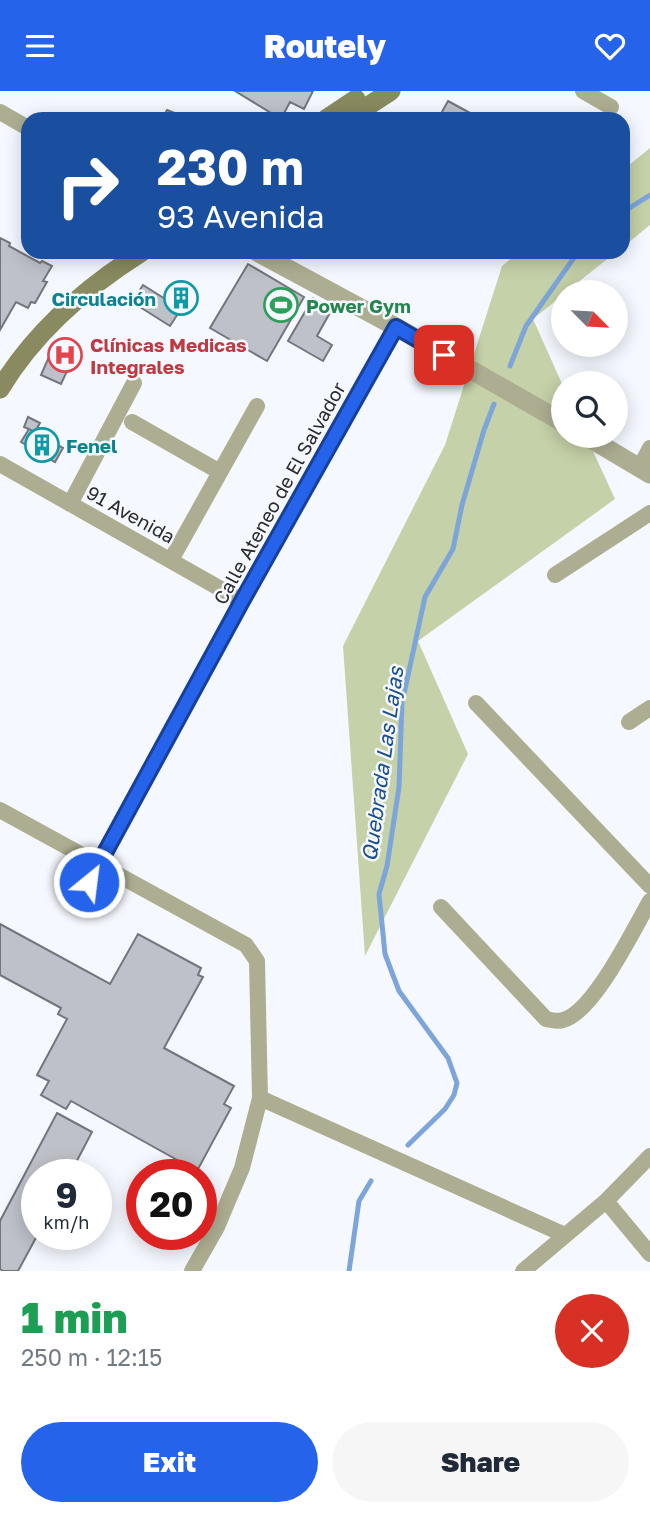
<!DOCTYPE html>
<meta charset="utf-8">
<style>
:root{--surface:#fff;--page:#f6f6f7;--text:#1f2937;--muted:#747a83;--accent:#2563eb}
body{margin:0;font-family:"Golos Text",sans-serif;background:var(--page);color:var(--text);height:100vh;display:flex;flex-direction:column;font-size:26px;white-space:nowrap}
*{box-sizing:border-box;margin:0}
p{font-size:23px;color:var(--muted)}
.icon{flex:none;width:38px;height:38px;fill:none;stroke:currentColor;stroke-width:2;stroke-linecap:round;stroke-linejoin:round}
.map{position:relative;height:1180px;overflow:hidden}
.drawer{display:flex;flex-direction:column;background:var(--surface);flex:1}
.drawer>*{flex:none}
.top-card{position:absolute;left:21px;top:21px;width:609px;height:147px;border-radius:21px;box-shadow:0 4px 18px #0003;background:#1a4fa0;color:#fff;overflow:hidden}
.needle{width:46px;rotate:114deg}
.fabs{position:absolute;left:551px;top:189px;display:grid;gap:14px}
.fabs a{display:grid;place-items:center;width:77px;height:77px;border-radius:50%;background:var(--surface);box-shadow:0 4px 18px #0003;font-size:35px}
.speed{position:absolute;left:21px;top:1068px;display:flex;gap:14px;font-size:35px;font-weight:700;text-align:center}
.speed>*{display:grid;place-content:center;width:91px;height:91px;border-radius:50%;background:var(--surface);box-shadow:0 4px 18px #0003;line-height:1}
.speed small{font-size:18px;font-weight:400}
.speed .limit{border:10px solid #d22;background:#fff;color:#111}
.pin{position:absolute;display:grid;place-items:center;width:60px;height:60px;color:#fff;margin:-30px;border-radius:14px;box-shadow:0 4px 10px #0006}
.me{position:absolute;width:77px;margin:-38px;rotate:29deg;stroke-linejoin:round;filter:drop-shadow(0 0 5px #0008)}
.turn{display:flex;align-items:center;gap:24px;height:147px;padding:0 21px;font-size:32px}
.turn .icon{width:91px;height:91px;stroke-width:2.5}
.turn b{display:block;font-size:49px;line-height:60px}
.round{display:grid;place-items:center;flex:none;width:74px;height:74px;border-radius:37px;background:var(--page)}
.head{display:flex;align-items:center;justify-content:space-between;height:119px;padding:0 21px}
h1{font-size:42px;font-weight:800;line-height:52px;color:#1e9e55}
.button{display:flex;gap:14px;margin-top:auto;padding:14px 21px}
.button a{flex:1;height:80px;border-radius:42px;background:var(--accent);color:#fff;font-size:28px;font-weight:800;line-height:80px;text-align:center}
.button a+a{background:var(--page);color:var(--text)}
header{display:flex;justify-content:space-between;align-items:center;height:91px;padding:0 21px;background:var(--accent);color:#fff;font-size:32px;font-weight:800}
.map>svg:first-child{display:block}
.green{fill:#c5d1a8}
.lines{fill:none;stroke-linecap:round;stroke-linejoin:round}
.stream{stroke:#7da5d9;stroke-width:5}
.building{fill:#bfc1c9;stroke:#73757c;stroke-width:2}
.service{stroke:#adae91;stroke-width:8}
.minor{stroke:#adae91;stroke-width:16}
.tertiary{stroke:#adae91;stroke-width:19}
.secondary{stroke:#898a5f;stroke-width:19}
.route-casing{stroke:#184099;stroke-width:18}
.route{stroke:#2563eb;stroke-width:12}
.labels{text-anchor:middle;dominant-baseline:central;stroke-width:5;stroke-linejoin:round;paint-order:stroke}
.culture-label{font-size:19px;font-weight:bold;fill:#0d838f;stroke:#f6f8ff;text-anchor:end}
.leisure-label{font-size:19px;font-weight:bold;fill:#27864d;stroke:#f6f8ff;text-anchor:start}
.health-label{font-size:19px;font-weight:bold;fill:#be3a42;stroke:#f6f8ff;text-anchor:start}
.street-label{font-size:19px;fill:#2a2b2e;stroke:#f6f8ff}
.water-label{font-size:21px;font-style:italic;fill:#194f8e;stroke:#f6f8ff}
</style>
<header><svg class="icon" aria-label="menu" viewBox="0 0 24 24"><path d="M4 6h16M4 12h16M4 18h16"/></svg>Routely<svg class="icon" aria-label="heart" viewBox="0 0 24 24"><path d="M12 20l-8-8c-3-5 5-10 8-4 3-6 11-1 8 4z"/></svg></header>
<div class="map">
<svg width="650" height="1180" viewBox="0 0 650 1180">
<rect width="100%" height="100%" fill="#f6f8ff"/>
<path class="green" d="M 650,57 L 650,134 L 623,156 L 623,79 Z
M 519,161 L 616,161 L 566,201 L 564,201 L 563,204 L 533,228 L 563,295 L 564,345 L 586,345 L 615,408 L 418,550 L 468,663 L 365,865 L 343,555 L 445,354 L 502,175 Z"/>
<g class="lines">
<path class="stream" d="M 623,121 L 650,104
M 510,275 L 526,235 L 578,161
M 408,1054 L 445,1018 L 454,1004 L 457,992 L 448,967 L 399,900 L 385,863 L 379,803 L 387,775 L 399,696 L 402,612 L 425,506 L 453,458 L 462,414 L 484,339 L 494,313
M 349,1180 L 359,1110 L 371,1090"/>
</g>
<path class="building" d="M 235,0 L 313,0 L 304,18 L 290,11 L 281,28 Z
M 448,10 L 481,28 L 438,28 Z
M 167,19 L 190,28 L 162,28 Z
M 0,147 L 10,152 L 9,155 L 40,172 L 42,170 L 52,175 L 43,190 L 47,191 L 35,212 L 31,211 L 28,217 L 16,211 L 0,239 Z
M 248,173 L 304,206 L 267,270 L 210,237 Z
M 176,193 L 196,205 L 186,221 L 167,209 Z
M 143,194 L 181,218 L 170,235 L 132,211 Z
M 313,207 L 332,218 L 317,245 L 332,254 L 323,270 L 288,250 Z
M 63,251 L 78,258 L 68,278 L 53,271 Z
M 48,268 L 68,278 L 61,293 L 41,284 Z
M 28,326 L 40,332 L 35,341 L 24,336 Z
M 29,338 L 63,357 L 55,371 L 21,351 Z
M 0,833 L 110,893 L 138,843 L 201,877 L 198,884 L 203,886 L 164,957 L 234,995 L 224,1013 L 231,1017 L 197,1080 L 71,1010 L 66,1018 L 41,1004 L 49,990 L 37,984 L 67,928 L 58,923 L 61,917 L 0,884 Z
M 57,1022 L 92,1041 L 70,1083 L 37,1083 L 38,1143 L 18,1180 L 3,1180 L 0,1178 L 0,1130 Z"/>
<g class="lines">
<path class="service" d="M 79,810 L 99,773"/>
<path class="minor" d="M 583,0 L 611,16
M 0,21 L 28,37
M 132,331 L 220,381
M 0,373 L 242,510
M 640,376 L 650,357
M 70,413 L 134,292
M 171,469 L 257,315
M 555,484 L 650,422
M 476,612 L 650,795
M 629,631 L 650,617
M 0,719 L 246,854 L 257,870 L 260,1007 L 242,1077 L 217,1136 L 192,1180
M 99,773 L 242,510 L 396,236
M 441,816 L 546,928 C 551,929 558,931 563,929 C 594,921 633,839 650,810
M 260,1007 L 565,1144
M 606,1110 L 650,1163
M 523,1180 L 606,1110 L 650,1065"/>
<path class="tertiary" d="M 257,161 L 396,236 L 564,332
M 586,345 L 650,383"/>
<path class="secondary" d="M 326,28 L 356,8
M 348,28 L 391,0
M 0,298 C 35,240 85,197 142,161"/>
</g>
<g class="lines">
<g class="route-casing">
<path id="route" d="M 89,791 L 242,510 L 396,236 L 444,264"/>
</g>
<use href="#route" class="route"/>
</g>
<defs>
<g id="building-ring" transform="scale(1.75)"><circle r="9.5" fill="#f6f8ff" stroke="#0f9aa8" stroke-width="1.5"/><path d="M-4-6H4V6H1V3H-1V6H-4ZM-2.5-4.3h1.7v1.8h-1.7ZM.8-4.3h1.7v1.8H.8ZM-2.5-1h1.7V.8h-1.7ZM.8-1h1.7V.8H.8Z" fill="#0f9aa8"/></g>
<g id="stadium-ring" transform="scale(1.75)"><circle r="9.5" fill="#f6f8ff" stroke="#2e9e5b" stroke-width="1.5"/><path d="M0-5a6.5 5 0 1 0 0 10a6.5 5 0 1 0 0-10ZM-3.5-1.8h7v3.6h-7Z" fill="#2e9e5b"/></g>
<g id="hospital-ring" transform="scale(1.75)"><circle r="9.5" fill="#f6f8ff" stroke="#e0444e" stroke-width="1.5"/><path d="M-5-5h3v3.5h4V-5h3V5h-3V1.5h-4V5h-3Z" fill="#e0444e"/></g>
</defs>
<g fill-rule="evenodd">
<use href="#building-ring" x="181" y="207"/>
<use href="#stadium-ring" x="281" y="214"/>
<use href="#hospital-ring" x="65" y="264"/>
<use href="#building-ring" x="42" y="354"/>
</g>
<g class="labels">
<g class="culture-label">
<text x="156" y="207">Circulación</text>
<text x="66" y="354" text-anchor="start">Fenel</text>
</g>
<g class="leisure-label">
<text x="306" y="214">Power Gym</text>
</g>
<g class="health-label">
<text x="90" y="253">Clínicas Medicas<tspan x="90" dy="22">Integrales</tspan></text>
</g>
<g class="street-label">
<text transform="translate(279 402) rotate(-61)">Calle Ateneo de El Salvador</text>
<text transform="translate(131 423) rotate(29)">91 Avenida</text>
</g>
<g class="water-label">
<text transform="translate(382 673) rotate(-82)">Quebrada Las Lajas</text>
</g>
</g>
</svg>
<div class="fabs">
<a><svg class="needle" viewBox="-14 -14 28 28"><path d="M0-13l5 13h-10z" fill="#e53935"/><path d="M0 13l5-13h-10z" fill="#747a83"/></svg></a>
<a><svg class="icon" aria-label="search" viewBox="0 0 24 24"><circle cx="10" cy="10" r="6"/><path d="M15 15l6 6"/></svg></a>
</div>
<div class="speed"><div>9<small>km/h</small></div><div class="limit">20</div></div>
<div class="pin" style="left:444px;top:264px;background:#d93025"><svg class="icon" aria-label="arrive" viewBox="0 0 24 24"><path d="M6 21V4h12l-3 4 3 4H6"/></svg></div>
<svg class="me" style="left:89px;top:791px" viewBox="-20 -20 40 40"><circle r="17" fill="#2563eb" stroke="#fff" stroke-width="3"/><path d="M0-11L8 9 0 5-8 9z" fill="#fff"/></svg>
<div class="top-card">
<div class="turn"><svg class="icon" aria-label="right" viewBox="0 0 24 24"><path d="M7 20v-9h11M14 6l5 5-5 5"/></svg><div><b>230 m</b>93 Avenida</div></div>
</div>
</div>
<section class="drawer">
<div class="head"><div><h1>1 min</h1><p>250 m · 12:15</p></div><a class="round" style="background:#d93025;color:#fff"><svg class="icon" aria-label="close" viewBox="0 0 24 24"><path d="M6 6l12 12M18 6L6 18"/></svg></a></div>
<div class="button"><a>Exit</a><a>Share</a></div>
</section>
